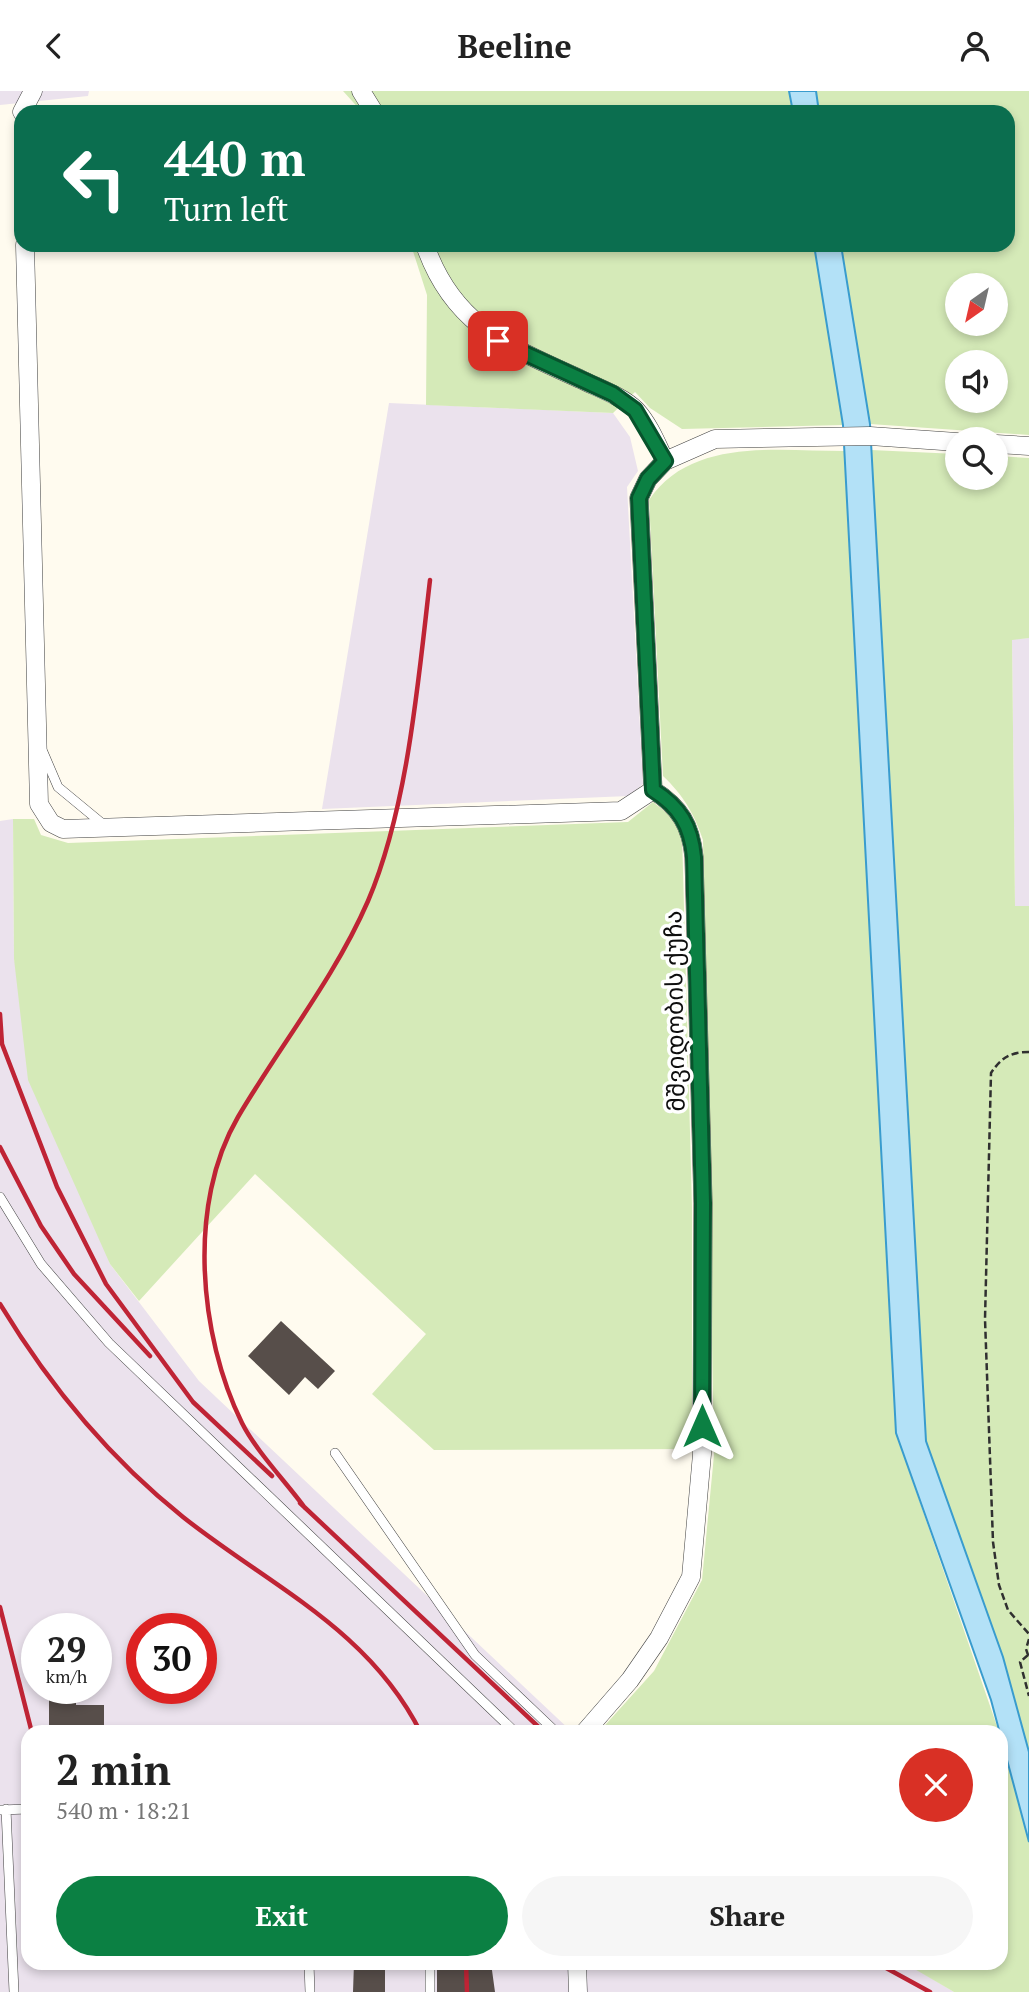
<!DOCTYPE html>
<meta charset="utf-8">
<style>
:root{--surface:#fff;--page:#f6f6f6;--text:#222;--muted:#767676;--accent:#0b8043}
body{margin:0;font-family:"PT Serif","Noto Sans Georgian",serif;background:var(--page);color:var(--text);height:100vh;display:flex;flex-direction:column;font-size:26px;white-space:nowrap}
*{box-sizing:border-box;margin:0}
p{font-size:23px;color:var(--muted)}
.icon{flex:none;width:38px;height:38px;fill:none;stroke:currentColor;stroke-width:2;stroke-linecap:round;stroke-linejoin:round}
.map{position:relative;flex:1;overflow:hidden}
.panel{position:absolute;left:21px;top:1634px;width:987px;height:245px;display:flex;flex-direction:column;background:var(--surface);border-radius:21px;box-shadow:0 4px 10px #0003}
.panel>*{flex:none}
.hud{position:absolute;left:14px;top:14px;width:1001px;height:147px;border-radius:21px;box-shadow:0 4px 10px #0003;background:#0b6e4f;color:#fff;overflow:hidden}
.needle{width:46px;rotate:214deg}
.controls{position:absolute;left:945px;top:182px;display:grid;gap:14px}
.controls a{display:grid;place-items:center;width:63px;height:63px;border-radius:50%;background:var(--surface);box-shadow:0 4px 10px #0003;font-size:35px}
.speed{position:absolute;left:21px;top:1522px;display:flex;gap:14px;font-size:35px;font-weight:700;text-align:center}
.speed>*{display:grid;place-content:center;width:91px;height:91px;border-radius:50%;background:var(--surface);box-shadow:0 4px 10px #0003;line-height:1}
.speed small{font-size:18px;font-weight:400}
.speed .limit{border:10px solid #d22;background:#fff;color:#111}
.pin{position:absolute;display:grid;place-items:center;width:60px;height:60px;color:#fff;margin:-30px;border-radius:14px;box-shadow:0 4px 10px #0006}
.me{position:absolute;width:77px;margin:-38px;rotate:0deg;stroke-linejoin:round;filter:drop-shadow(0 0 5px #0008)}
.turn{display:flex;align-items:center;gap:24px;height:147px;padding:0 35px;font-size:32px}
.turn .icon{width:91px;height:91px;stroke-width:2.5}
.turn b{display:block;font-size:49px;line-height:60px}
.round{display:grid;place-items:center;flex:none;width:74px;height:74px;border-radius:37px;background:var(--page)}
.head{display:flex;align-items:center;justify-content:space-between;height:119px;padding:0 35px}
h1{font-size:42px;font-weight:700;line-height:52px}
.button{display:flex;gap:14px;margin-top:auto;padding:14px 35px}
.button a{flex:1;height:80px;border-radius:42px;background:var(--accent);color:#fff;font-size:28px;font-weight:700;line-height:80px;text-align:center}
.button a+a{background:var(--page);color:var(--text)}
header{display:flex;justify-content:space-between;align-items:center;height:91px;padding:0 35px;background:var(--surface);font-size:32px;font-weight:700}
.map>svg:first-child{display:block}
.industrial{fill:#ebe2ed;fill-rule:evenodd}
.green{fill:#d5eab8;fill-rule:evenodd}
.water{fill:#b3e1f7;stroke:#399cce;stroke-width:2}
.building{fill:#574e4a}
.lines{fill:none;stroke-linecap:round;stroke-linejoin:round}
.service-casing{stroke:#414141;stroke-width:10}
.minor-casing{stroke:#414141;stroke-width:19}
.path{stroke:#303030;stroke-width:2.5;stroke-dasharray:7 3.5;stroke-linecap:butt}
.service{stroke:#fff;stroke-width:9}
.minor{stroke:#fff;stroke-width:18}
.rail{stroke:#bf2435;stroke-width:4.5}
.route-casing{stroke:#07532c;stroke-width:18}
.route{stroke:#0b8043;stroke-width:12}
.labels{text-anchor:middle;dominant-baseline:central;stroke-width:7;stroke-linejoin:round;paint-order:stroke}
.street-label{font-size:24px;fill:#0e0e0e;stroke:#fff}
</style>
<header><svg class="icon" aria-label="back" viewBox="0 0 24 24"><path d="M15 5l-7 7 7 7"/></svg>Beeline<svg class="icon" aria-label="person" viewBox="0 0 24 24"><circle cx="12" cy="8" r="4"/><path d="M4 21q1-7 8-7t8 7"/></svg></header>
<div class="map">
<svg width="1029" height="1901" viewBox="0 0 1029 1901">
<rect width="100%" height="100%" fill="#fffbef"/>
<path class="industrial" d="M 0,0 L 89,0 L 88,5 L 0,14 Z
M 389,312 L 613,322 L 630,346 L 638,380 L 627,396 L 643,693 L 629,705 L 322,718 Z
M 1029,547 L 1029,815 L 1015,815 L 1012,548 Z
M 13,728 L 14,868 L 110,1173 L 199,1290 L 572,1641 L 28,1642 L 28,1872 L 906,1872 L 954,1901 L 0,1901 L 0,730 ZM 37,1538 L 96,1538 L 96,1598 L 37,1598 ZM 142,1538 L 201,1538 L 201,1598 L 142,1598 Z"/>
<path class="green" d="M 343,0 L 789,0 L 793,21 L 362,21 Z
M 816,0 L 1029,0 L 1029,344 L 870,333 L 841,154 L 1008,154 L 1008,21 L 819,21 ZM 957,194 L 996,194 L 996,233 L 957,233 ZM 957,271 L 996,271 L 996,310 L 957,310 Z
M 411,154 L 814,154 L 843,334 L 682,338 L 650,317 L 635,301 L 613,322 L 426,314 L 427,204 Z
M 871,359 L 957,363 L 957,387 L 996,387 L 996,365 L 1029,367 L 1029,547 L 1012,549 L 1015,815 L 1029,815 L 1029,1661 L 1003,1566 L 926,1350 Z
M 844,360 L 896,1342 L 999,1641 L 598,1642 L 654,1580 L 702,1489 L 714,1364 L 703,749 C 694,722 683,704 663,685 L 649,409 C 691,346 778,360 844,360 Z
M 653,711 L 676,729 L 682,743 L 692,1116 L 692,1358 L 434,1359 L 372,1303 L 426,1243 L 255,1083 L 139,1210 L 110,1173 L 28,989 L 14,868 L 13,728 L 34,728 L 41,744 L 68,752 L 628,731 Z
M 1001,1648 L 1029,1751 L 1029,1901 L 954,1901 L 906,1873 L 1001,1872 Z"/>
<path class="water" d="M 789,0 L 816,0 L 819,21 L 793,21 Z
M 814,154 L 841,154 L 870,333 L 926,1350 L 1003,1566 L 1029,1661 L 1029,1751 L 991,1609 L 896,1342 L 843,334 Z"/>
<path class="building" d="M 281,1230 L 335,1280 L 318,1298 L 305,1286 L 289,1304 L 248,1265 Z
M 49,1598 L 76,1598 L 76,1614 L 104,1614 L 104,1642 L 49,1642 Z
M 354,1872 L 385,1872 L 385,1901 L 353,1901 Z
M 437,1872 L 491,1872 L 495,1901 L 437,1901 Z"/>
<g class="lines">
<g class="service-casing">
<path id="service" d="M 43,661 L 58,696 L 104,734
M 0,1106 L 41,1173 L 109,1252 L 516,1642
M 335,1362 L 475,1564 L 557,1642
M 6,1718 L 14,1901
M 0,1719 L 28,1718
M 309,1872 L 310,1901
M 430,1872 L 430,1901"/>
</g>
<g class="minor-casing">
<path id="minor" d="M 361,0 L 374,21
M 22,21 L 33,0
M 25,154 L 39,713 L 51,732 L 63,738 L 621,720 L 653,699
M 425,154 C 453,235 508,255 580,288 C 598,297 622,305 636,319 C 649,333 657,353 665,370
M 996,353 L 1029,355
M 584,1642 L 630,1589 L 659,1547 L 691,1486 L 702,1363 L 703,1112 L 694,766 C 691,735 680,716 653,699 L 639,407 L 648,388 L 665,370 L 715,348 L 870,345 L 957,351
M 577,1872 L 578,1901"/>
</g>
<path class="path" d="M 1029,961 C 1010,961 1001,967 991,982 L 985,1228 L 993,1451 L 999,1494 L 1008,1519 L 1029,1543
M 1029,1548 L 1026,1558 L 1029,1567
M 1028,1564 L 1020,1571 L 1029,1605"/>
<use href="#service" class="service"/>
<use href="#minor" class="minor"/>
<path class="rail" d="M 0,923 L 2,953 L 57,1096 L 106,1193 L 193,1311 L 272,1385
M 0,1056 L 41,1135 L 74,1183 L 150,1265
M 0,1213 C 49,1294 109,1367 183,1426 C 270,1495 369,1538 421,1642
M 300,1412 L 545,1642
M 305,1417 C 286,1391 256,1360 242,1332 C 199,1245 187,1113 238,1026 C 281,953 334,888 368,810 C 408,716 418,591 430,489
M 0,1516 L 32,1642
M 466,1872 L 467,1901
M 877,1872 L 930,1901"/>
</g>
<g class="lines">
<g class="route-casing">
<path id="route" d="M 498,250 L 613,303 L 635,319 L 665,370 L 648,388 L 639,407 L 653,699 C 680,716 691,735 694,766 L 703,1112 L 702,1335"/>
</g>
<use href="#route" class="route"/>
</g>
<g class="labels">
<g class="street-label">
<text transform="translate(674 920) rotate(-91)">მშვიდობის ქუჩა</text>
</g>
</g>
</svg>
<div class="controls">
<a><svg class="needle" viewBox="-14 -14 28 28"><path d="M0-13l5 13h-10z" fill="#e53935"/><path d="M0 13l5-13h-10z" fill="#767676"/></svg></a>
<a><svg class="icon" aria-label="sound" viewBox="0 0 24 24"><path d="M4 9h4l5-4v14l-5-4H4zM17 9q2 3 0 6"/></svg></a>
<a><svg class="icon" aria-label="search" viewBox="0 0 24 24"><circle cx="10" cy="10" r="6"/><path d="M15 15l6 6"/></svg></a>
</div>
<div class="speed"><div>29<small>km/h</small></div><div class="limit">30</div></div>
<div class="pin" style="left:498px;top:250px;background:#d93025"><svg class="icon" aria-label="arrive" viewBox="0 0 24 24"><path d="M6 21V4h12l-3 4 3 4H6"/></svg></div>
<svg class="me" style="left:702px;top:1335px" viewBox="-20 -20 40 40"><path d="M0-17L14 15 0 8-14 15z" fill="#0b8043" stroke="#fff" stroke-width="4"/></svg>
<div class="hud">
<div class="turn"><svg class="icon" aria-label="left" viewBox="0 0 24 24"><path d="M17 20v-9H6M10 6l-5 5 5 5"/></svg><div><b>440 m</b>Turn left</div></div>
</div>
<section class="panel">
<div class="head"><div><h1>2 min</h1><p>540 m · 18:21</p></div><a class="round" style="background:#d93025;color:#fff"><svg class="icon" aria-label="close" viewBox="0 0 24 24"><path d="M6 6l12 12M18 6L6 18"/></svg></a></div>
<div class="button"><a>Exit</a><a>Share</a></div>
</section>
</div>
